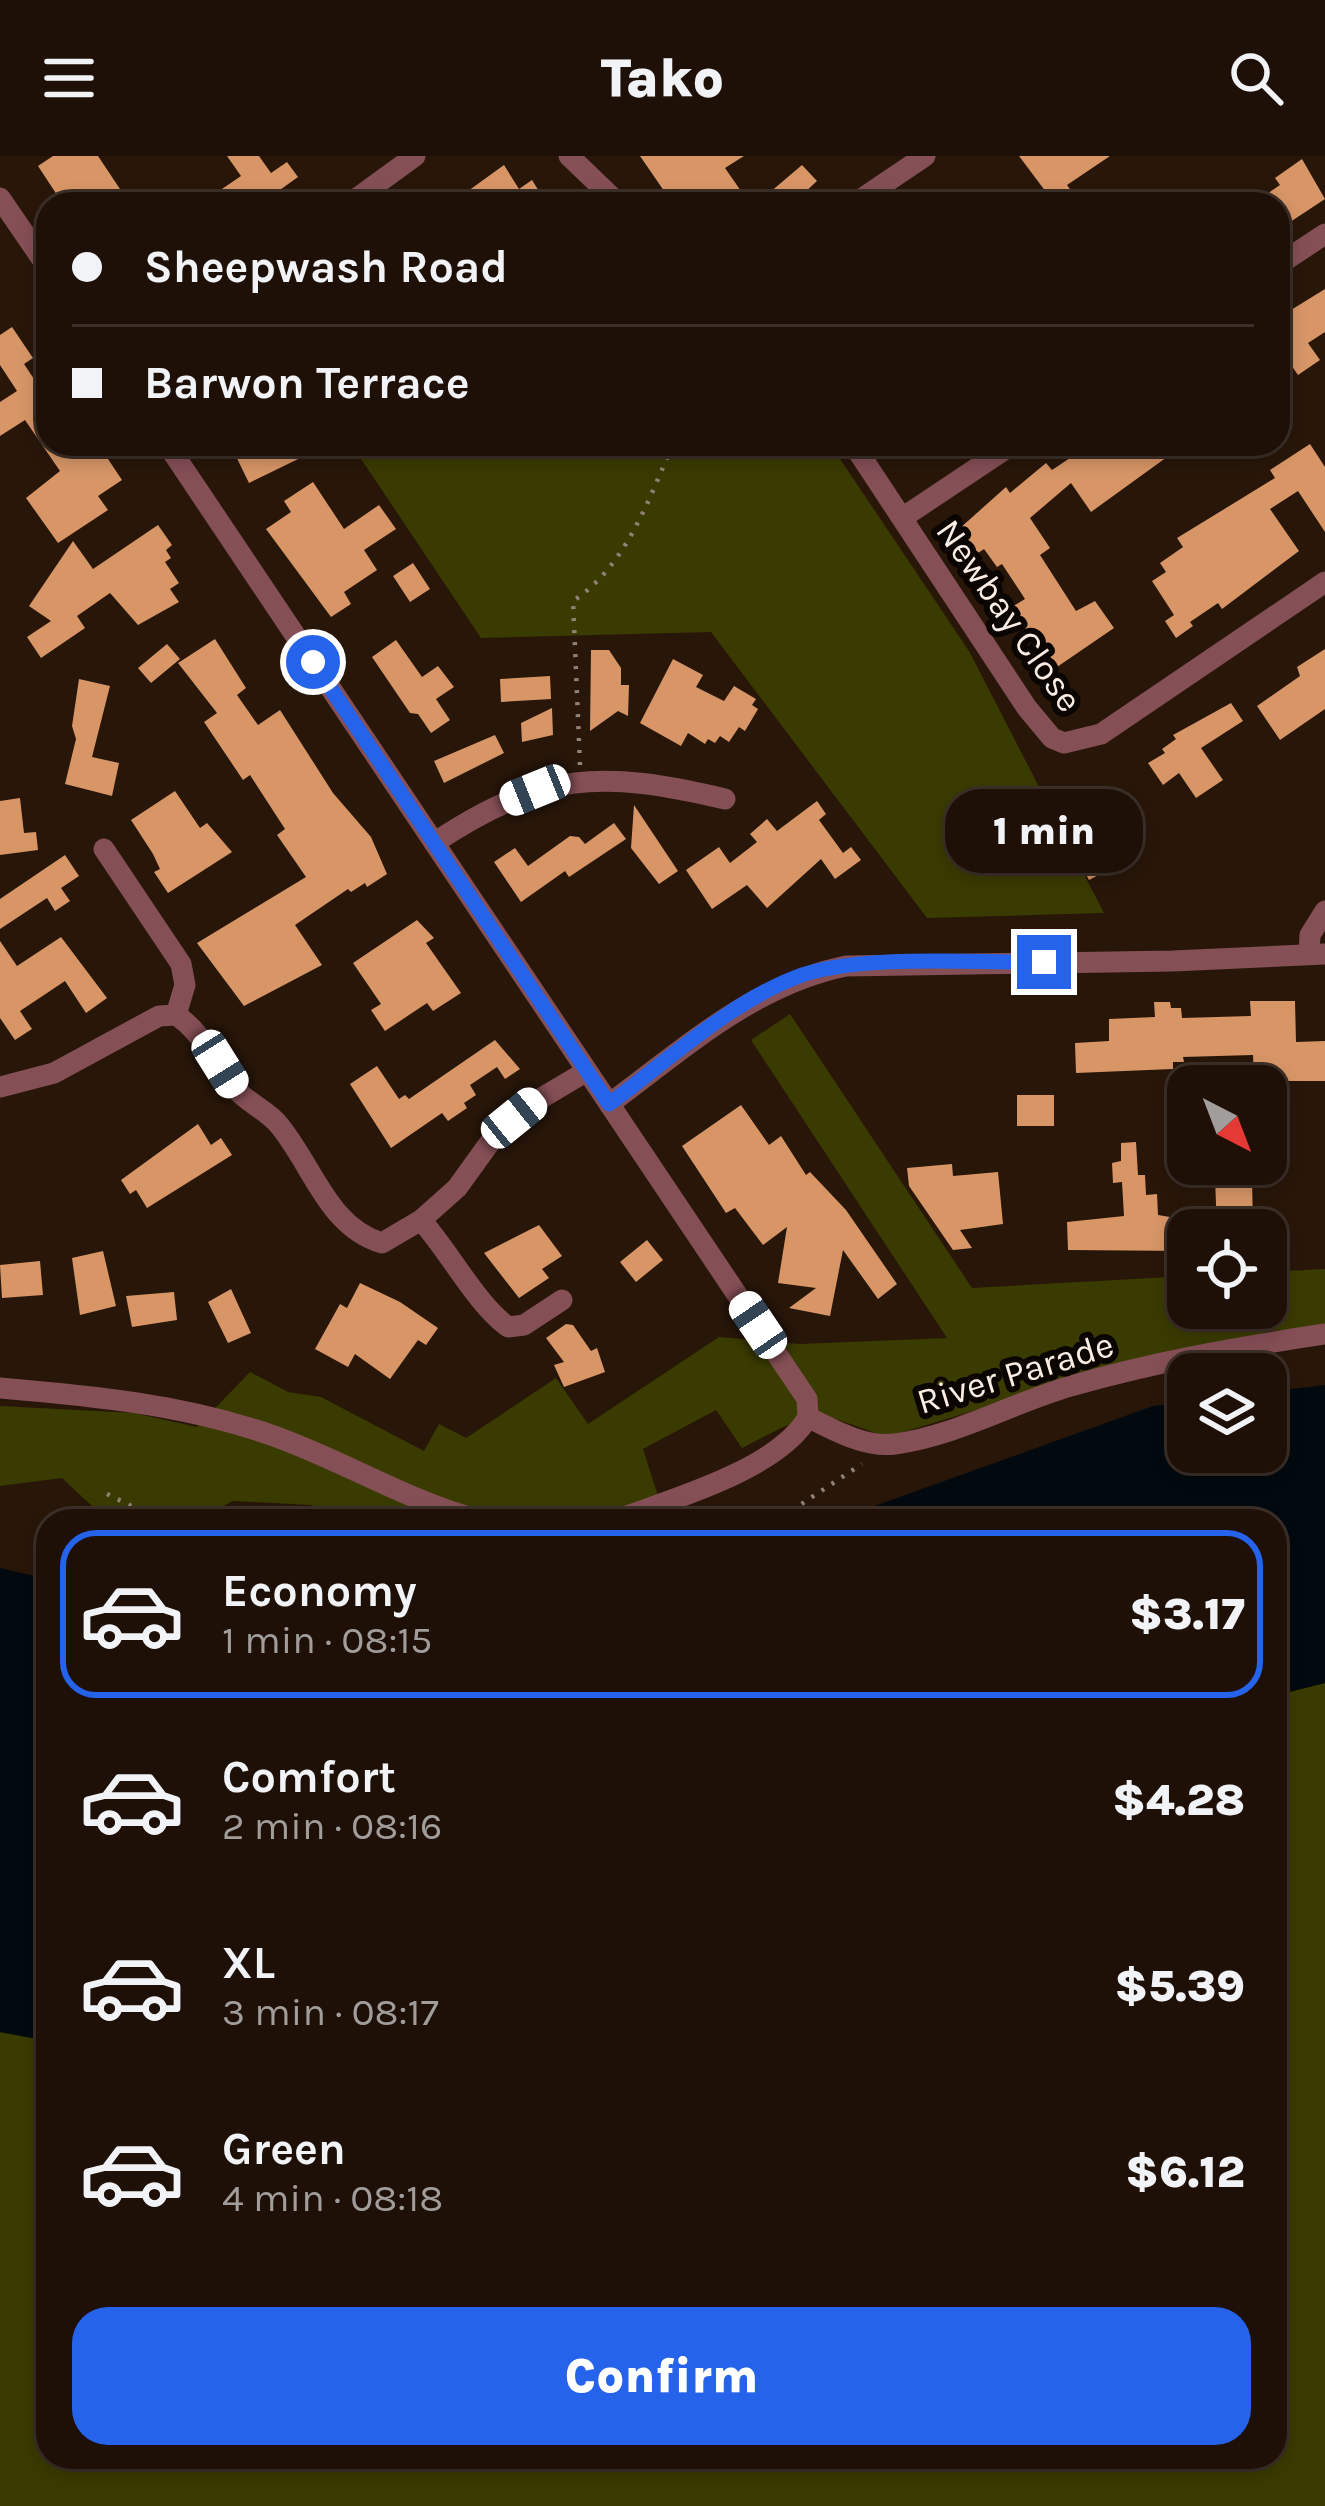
<!DOCTYPE html>
<meta charset="utf-8">
<style>
body{margin:0;font-family:Karla,sans-serif;background:#2b1e15;color:#f1f3f6;height:100vh;display:flex;flex-direction:column;font-size:45px;white-space:nowrap}
*{box-sizing:border-box;margin:0}
p{font-size:39px;color:#a19d9b}
.icon{flex:none;width:66px;height:66px;fill:none;stroke:currentColor;stroke-width:2;stroke-linecap:round;stroke-linejoin:round}
.map{position:relative;flex:1;overflow:hidden}
.drawer{position:absolute;left:36px;top:1353px;width:1251px;height:960px;display:flex;flex-direction:column;background:#1e1007;border-radius:36px;box-shadow:0 6px 18px #0003,0 0 0 3px #3c3028}
.drawer>*{flex:none}
.hud{position:absolute;left:36px;top:36px;width:1254px;height:264px;border-radius:36px;box-shadow:0 6px 18px #0003,0 0 0 3px #3c3028;display:grid;align-content:center;height:264px;padding:0 36px;background:#1e1007}
.needle{width:78px;rotate:138deg}
.buttons{position:absolute;left:1167px;top:909px;display:grid;gap:24px}
.buttons a{display:grid;place-items:center;width:120px;height:120px;border-radius:24px;background:#1e1007;box-shadow:0 6px 18px #0003,0 0 0 3px #3c3028;font-size:60px}
.end{position:absolute;width:54px;height:54px;margin:-27px;border:15px solid #2563eb;background:#fff;box-shadow:0 0 0 6px #fff}
.from{border-radius:50%}
.bubble{position:absolute;height:84px;border-radius:36px;background:#1e1007;box-shadow:0 6px 18px #0003,0 0 0 3px #3c3028;font-size:39px;font-weight:800;line-height:84px;text-align:center}
.car{position:absolute;width:36px;height:72px;margin:-36px -18px;border-radius:15px;box-shadow:0 0 9px 3px #0007;background:linear-gradient(#fff 24%,#345 0 40%,#fff 0 76%,#345 0 86%,#fff 0)}
.hud b{display:flex;align-items:center;gap:42px;height:114px;font-size:45px}
.hud b+b{border-top:3px solid #3c3028}
.hud i{width:30px;height:30px;background:#f1f3f6}
ul{padding:21px 0 0;list-style:none}
li{display:flex;align-items:center;gap:36px;height:168px;margin:0 24px 18px;padding:0 12px;border:6px solid transparent;border-radius:36px}
li div{flex:1}
li b{display:block;font-size:45px}
li em{font-style:normal;font-weight:800}
li.current{border-color:#2563eb}
li>.icon{width:108px;height:108px;stroke-width:1.5}
.action{display:flex;gap:24px;margin-top:auto;padding:24px 36px}
.action a{flex:1;height:138px;border-radius:36px;background:#2563eb;color:#fff;font-size:48px;font-weight:800;line-height:138px;text-align:center}
header{display:flex;justify-content:space-between;align-items:center;height:156px;padding:0 36px;background:#1e1007;font-size:54px;font-weight:800}
.map>svg:first-child{display:block}
.green{fill:#3a3b01}
.water{fill:#020a0f}
.building{fill:#d89667}
.lines{fill:none;stroke-linecap:round;stroke-linejoin:round}
.path{stroke:#918277;stroke-width:4.5;stroke-dasharray:3 9;stroke-linecap:butt}
.minor{stroke:#854f56;stroke-width:21}
.route{stroke:#2563eb;stroke-width:15}
.labels{text-anchor:middle;stroke-width:12;stroke-linejoin:round;paint-order:stroke}
.street-label{font-size:36px;fill:#faede4;stroke:#0b0502}
</style>
<header><svg class="icon" aria-label="menu" viewBox="0 0 24 24"><path d="M4 6h16M4 12h16M4 18h16"/></svg>Tako<svg class="icon" aria-label="search" viewBox="0 0 24 24"><circle cx="10" cy="10" r="6"/><path d="M15 15l6 6"/></svg></header>
<div class="map">
<svg width="1325" height="2350" viewBox="0 0 1325 2350">
<rect width="100%" height="100%" fill="#281609"/>
<path class="green" d="M351,288h479l139,207 135,262 -177,5 -216,-286 -230,6z
M790,858l182,274 216,-12v32h78v-36l59,-3v57l-53,5 -227,58 -158,48 -54,-19 -48,8 -43,22 -26,-38 -73,39 23,72h-322l-33,-16 -78,-4 -38,20h-87l-46,-43 -62,8v-80l134,7 63,14 53,-55 38,20 33,5 103,54 15,-27 27,14 90,-60 32,46 131,-87 81,7 147,-6 -196,-298z
M1325,1527v823h-1325v-474l48,9v416h1227v-754l14,-11z"/>
<path class="water" d="M1325,1229v298l-36,9 -14,11v-182h-442l320,-115 35,-4v50h78v-60z
M0,1412l48,11v462l-48,-9z"/>
<path class="building" d="M53,0h45l32,48h-67l-25,-38z
M227,0h32l12,17 16,-11 11,15 -28,20 -1,7h-69l41,-28z
M640,0h104l-19,12 25,36h-77z
M1019,0h91l-43,29 5,7 -17,12z
M1302,3l23,40 -47,31v-26h-26l28,-19 -5,-7z
M504,9l15,24 13,-9 15,24h-97z
M802,9l15,16 -15,14 7,9h-53z
M1325,133v43l-17,11 12,17 -22,15 -20,-29v-28z
M12,171l21,31 -9,6 24,36v44h50l24,36 -24,16 10,14 -50,33 -32,-45 34,-27 -35,-51 -25,16v-34l17,-11 -17,-26v-30z
M230,288h99l-80,39z
M1114,288h71l-94,68 -20,-29 -41,35 20,30 -10,7 36,56 19,-10 19,27 -57,39 -11,-16 -6,5 -33,-46 18,-11 -23,-35 -5,3 -13,-18 -6,4 -19,-24 47,-42 4,6 36,-30 6,7 33,-22 8,11z
M1310,288l15,23v65l-27,-41 -28,18 29,42 -77,58 -4,-6 -28,19 3,4 -17,12 -11,-17 9,-6 -22,-34 14,-9 -6,-9 23,-16 -6,-9 98,-60 -5,-8z
M313,326l31,47 35,-24 17,24 -32,21 13,20 -33,22 7,12 -20,13 -65,-88 25,-17 -7,-11z
M158,369l14,20 -6,5 5,8 -6,4 14,21 -9,6 9,13 -41,23 -28,-32 -33,23 8,12 -44,30 -14,-21 24,-16 -22,-15 44,-65 20,28z
M413,407l17,26 -20,13 -17,-26z
M215,483l31,49 -9,7 21,30 22,-15 53,83 38,44 16,37 -20,13 -2,-4 -14,9 -3,-3 -53,36 27,40 -78,41 -47,-63 109,-66 -29,-42 8,-6 -35,-54 -7,5 -39,-58 13,-9 -39,-50z
M396,484l26,37 16,-11 16,21 -18,12 14,21 -19,13 -13,-19 -8,-1 -38,-56z
M167,488l13,15 -29,24 -13,-15z
M1325,493v60l-45,31 -23,-34 43,-30 -3,-9z
M591,494h18l12,18v17h8l-1,31 -10,-5 -28,20z
M673,503l30,16 -7,12 28,14 10,-15 22,13 -4,6 6,4 -13,22 -6,-4 -10,15 -9,-6 -5,7 -7,-4 -3,5 -17,-11 -7,13 -41,-23z
M550,520l1,23 -50,3 -1,-23z
M79,523l31,7 -18,71 27,6 -7,33 -47,-12 11,-45 -4,-13z
M1231,547l12,18 -42,27 22,32 -27,18 -17,-25 -16,12 -15,-22 17,-10 -3,-4 14,-10 -3,-4z
M552,552l1,27 -31,7 -1,-19z
M495,579l9,18 -60,30 -10,-22z
M175,635l25,37 7,-5 25,29 -64,41 -14,-21 6,-3 -7,-15 -22,-34z
M20,642l4,35 12,-1 2,18 -38,5v-54z
M817,645l9,13 -7,6 24,33 8,-6 10,13 -26,19 -14,-20 -54,49 -20,-23 -35,24 -26,-39 33,-23 11,16 27,-21 -7,-8 17,-15 10,12z
M634,649l44,66 -19,13 -28,-36z
M1084,660l30,51 -25,13 -27,-53z
M614,667l12,16 -57,38 -4,-6 -44,31 -27,-40 21,-14 13,18 42,-30 9,1 6,7z
M65,699l14,21 -18,12 9,13 -15,10 -8,-13 -47,31v-30z
M417,764l17,18 -8,5 35,50 -28,18 -6,-8 -42,28 -14,-21 10,-6 -28,-41z
M61,781l46,61 -21,15 -21,-32 -45,30 12,18 -17,11 -15,-22v-77l17,25z
M1250,845h45l1,41 29,-1v40h-71l-1,-26 -70,2 1,5h-11v7l-97,4 -1,-30 34,-2v-22l46,-2 -1,-15h16l1,6h10l1,10 69,-2z
M495,884l25,29 -15,10 -8,-12 -27,18 6,10 -12,8 3,5 -19,13 -6,-8 -51,35 -41,-64 27,-18 22,33 6,-4 4,4z
M1017,939h37v31h-37z
M741,949l28,40 12,-9 25,39 4,-3 36,38 51,74 -19,15 -35,-49 -13,66 -41,-8 27,-20 -38,-5 9,-56 -24,18 -28,-37 -9,5 -44,-67z
M198,968l13,21 10,-7 11,17 -85,53 -11,-18 -6,4 -9,-14z
M1136,986l2,33h7l1,20 11,-1 1,21 30,5v31l-120,-1 -1,-28 57,-6 -2,-34 -9,1 -1,-20 9,-2v-18z
M952,1008l1,12 45,-4 5,52 -43,6 12,18 -19,2 -44,-64 -2,-18z
M1252,1021l1,53h-36l-2,-52z
M539,1069l23,31 -20,13 7,9 -30,20 -35,-45z
M647,1084l16,20 -27,22 -16,-20z
M103,1095l13,55 -36,9 -8,-57z
M40,1105l3,34 -41,3 -2,-33z
M360,1127l40,19 38,26 -12,17 -8,-5 -28,39 -35,-25 -7,13 -33,-18 25,-45 7,4z
M231,1133l20,44 -23,10 -20,-41z
M174,1136l3,28 -45,7 -6,-31z
M566,1168l7,1 18,26 6,-3 8,24 -41,15 -10,-22 10,-3 -18,-24z"/>
<g class="lines">
<path class="path" d="M580,609l-7,-164c53,-35 75,-100 100,-157
M107,1338l55,27
M726,1365l8,-11 54,3 74,-49"/>
<path class="minor" d="M569,0l50,48
M0,42l48,70
M349,48l66,-48
M854,48l71,-48
M1278,109l47,-31
M167,288l640,955 1,18
M853,288l174,264 25,30 12,5 37,-9 224,-152
M902,362l111,-74
M434,687c108,-72 168,-73 291,-44
M104,693l77,115 4,21 -9,30
M1309,798l1,-19 15,-24
M0,931l54,-14 105,-57 17,-1c29,19 37,49 59,73 12,15 32,22 44,37 34,41 49,102 103,118l39,-23 36,-32 39,-54 37,-31 54,-32
M609,948c75,-55 144,-119 237,-138l327,-5 152,-7
M421,1064c30,34 54,82 87,107l16,-2 38,-25
M0,1232c92,8 182,16 271,47 72,25 137,67 212,86
M808,1261c25,13 58,31 87,27 63,-9 117,-41 176,-58 83,-24 168,-39 254,-52
M613,1365c56,-21 165,-51 195,-104"/>
</g>
<g class="lines">
<path class="route" d="M313,506l296,442c60,-44 123,-104 193,-129 63,-21 173,-12 242,-13"/>
</g>
<g class="labels">
<g class="street-label">
<text transform="translate(1010 459) rotate(55)" y="13">Newbay Close</text>
<text transform="translate(1015 1216) rotate(-17)" y="13">River Parade</text>
</g>
</g>
</svg>
<div class="buttons">
<a><svg class="needle" viewBox="-14 -14 28 28"><path d="M0-13l5 13h-10z" fill="#e53935"/><path d="M0 13l5-13h-10z" fill="#a19d9b"/></svg></a>
<a><svg class="icon" aria-label="locate" viewBox="0 0 24 24"><circle cx="12" cy="12" r="6"/><path d="M12 2v4M12 18v4M2 12h4M18 12h4"/></svg></a>
<a><svg class="icon" aria-label="layers" viewBox="0 0 24 24"><path d="M12 4l9 5-9 5-9-5zM3 14l9 5 9-5"/></svg></a>
</div>
<i class="end from" style="left:313px;top:506px"></i>
<i class="end" style="left:1044px;top:806px"></i>
<div class="bubble" style="left:945px;top:633px;width:198px">1 min</div>
<i class="car" style="left:535px;top:634px;rotate:248deg"></i>
<i class="car" style="left:220px;top:908px;rotate:148deg"></i>
<i class="car" style="left:514px;top:962px;rotate:51deg"></i>
<i class="car" style="left:758px;top:1169px;rotate:326deg"></i>
<div class="hud">
<b><i class="from"></i>Sheepwash Road</b>
<b><i></i>Barwon Terrace</b>
</div>
<section class="drawer">
<ul>
<li class="current"><svg class="icon" aria-label="car" viewBox="0 0 24 24"><path d="M5 17H2v-5l4-1 3-4h7l3 4 3 1v5h-3M9 17h6M6 11h13"/><circle cx="7" cy="17" r="2"/><circle cx="17" cy="17" r="2"/></svg><div><b>Economy</b><p>1 min · 08:15</p></div><em>$3.17</em></li>
<li><svg class="icon" aria-label="car" viewBox="0 0 24 24"><path d="M5 17H2v-5l4-1 3-4h7l3 4 3 1v5h-3M9 17h6M6 11h13"/><circle cx="7" cy="17" r="2"/><circle cx="17" cy="17" r="2"/></svg><div><b>Comfort</b><p>2 min · 08:16</p></div><em>$4.28</em></li>
<li><svg class="icon" aria-label="car" viewBox="0 0 24 24"><path d="M5 17H2v-5l4-1 3-4h7l3 4 3 1v5h-3M9 17h6M6 11h13"/><circle cx="7" cy="17" r="2"/><circle cx="17" cy="17" r="2"/></svg><div><b>XL</b><p>3 min · 08:17</p></div><em>$5.39</em></li>
<li><svg class="icon" aria-label="car" viewBox="0 0 24 24"><path d="M5 17H2v-5l4-1 3-4h7l3 4 3 1v5h-3M9 17h6M6 11h13"/><circle cx="7" cy="17" r="2"/><circle cx="17" cy="17" r="2"/></svg><div><b>Green</b><p>4 min · 08:18</p></div><em>$6.12</em></li>
</ul>
<div class="action"><a>Confirm</a></div>
</section>
</div>
